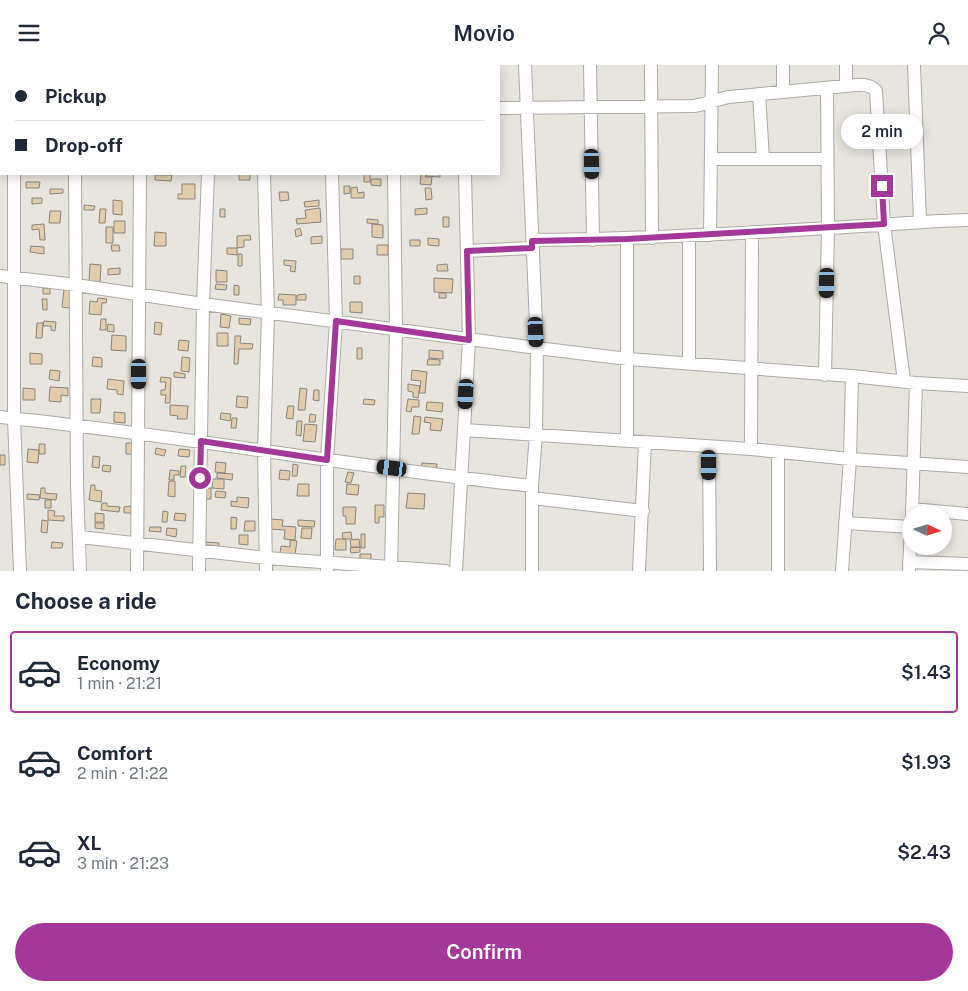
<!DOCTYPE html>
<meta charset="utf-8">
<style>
body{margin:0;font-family:"Public Sans",sans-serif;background:#f6f6f7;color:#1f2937;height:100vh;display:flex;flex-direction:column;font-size:19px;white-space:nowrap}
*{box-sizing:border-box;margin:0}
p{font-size:16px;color:#747a83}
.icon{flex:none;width:28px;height:28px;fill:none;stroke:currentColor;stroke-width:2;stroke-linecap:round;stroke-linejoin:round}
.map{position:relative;height:506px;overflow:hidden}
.details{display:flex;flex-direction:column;background:#fff;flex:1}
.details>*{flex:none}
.banner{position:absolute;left:0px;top:0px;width:500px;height:110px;box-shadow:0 2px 12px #0003;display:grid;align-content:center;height:110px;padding:0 15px;background:#fff}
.needle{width:32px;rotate:94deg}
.tools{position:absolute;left:902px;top:440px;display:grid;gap:10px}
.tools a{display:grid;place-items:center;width:50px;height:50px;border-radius:50%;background:#fff;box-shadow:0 2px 12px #0003;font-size:25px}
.end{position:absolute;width:22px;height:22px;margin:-11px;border:6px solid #a33899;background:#fff;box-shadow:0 0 0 2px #fff}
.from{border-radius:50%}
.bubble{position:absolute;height:35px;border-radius:18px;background:#fff;box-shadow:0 2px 12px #0003;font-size:16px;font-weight:600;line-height:35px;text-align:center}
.car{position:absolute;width:15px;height:30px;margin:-15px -8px;border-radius:6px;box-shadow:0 0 4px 1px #0007;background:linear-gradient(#222 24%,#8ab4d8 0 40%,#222 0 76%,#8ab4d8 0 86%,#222 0)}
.banner b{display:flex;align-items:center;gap:18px;height:48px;font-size:19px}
.banner b+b{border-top:1px solid #e0e1e3}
.banner i{width:12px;height:12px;background:#1f2937}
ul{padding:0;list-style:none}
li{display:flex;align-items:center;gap:15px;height:82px;margin:0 10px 8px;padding:0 5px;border:2px solid transparent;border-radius:5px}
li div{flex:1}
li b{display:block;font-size:19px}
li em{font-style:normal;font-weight:600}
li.current{border-color:#a33899}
li>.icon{width:45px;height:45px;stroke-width:1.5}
h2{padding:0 15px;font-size:22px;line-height:60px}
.action{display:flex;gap:10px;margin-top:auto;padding:10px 15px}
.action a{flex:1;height:58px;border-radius:30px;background:#a33899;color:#fff;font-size:20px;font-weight:600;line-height:58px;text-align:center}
header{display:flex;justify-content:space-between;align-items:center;height:65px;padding:0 15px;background:#fff;font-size:22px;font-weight:600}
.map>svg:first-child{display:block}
.building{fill:#e1cdad;stroke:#898680}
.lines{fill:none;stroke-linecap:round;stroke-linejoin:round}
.minor-casing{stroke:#adaaa4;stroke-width:14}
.minor{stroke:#fff;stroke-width:12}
.route{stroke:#a33899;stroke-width:6}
</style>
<header><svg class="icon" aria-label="menu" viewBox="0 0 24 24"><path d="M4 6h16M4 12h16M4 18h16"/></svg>Movio<svg class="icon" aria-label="person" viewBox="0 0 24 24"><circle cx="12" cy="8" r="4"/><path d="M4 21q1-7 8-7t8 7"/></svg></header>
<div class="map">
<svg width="968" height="506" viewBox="0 0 968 506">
<rect width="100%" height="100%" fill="#e8e5de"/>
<path class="building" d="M239,109h11v6h-11z
M364,109h6v8h-6z
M421,109h5l-1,3h7l-1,8 -11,-1z
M426,109h14v3l-14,-1z
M155,110h17l-1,6 -16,-1z
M371,114h10v7l-10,-1z
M26,117h14l-1,6h-13z
M182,119h13v15h-17v-5h4z
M344,121h6v7l-6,1z
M357,122l1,6 6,-1v6h-13v-10z
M425,123h6l1,11 -6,1z
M50,124h13v4l-13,1z
M279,127h9l1,8 -9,1z
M32,133h10v5l-10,1z
M113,135l9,1v14l-9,-1z
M319,135v6l-14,1 -1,-5z
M84,140l11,1 -1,4h-10z
M320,143l1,14 -24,2 -1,-5 10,-1 -1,-8z
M427,143v6l-12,1v-6z
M100,144h6l-1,14h-6z
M220,144h5v8h-5z
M50,146h11l-1,12h-11z
M443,152h6v10h-6z
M367,154l11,1v4l-11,-1z
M114,156h11v12h-11z
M44,159l1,16h-5l-1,-11 -7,1v-5z
M372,159l11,1v13l-11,-1z
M106,162h7v16h-7z
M300,163l2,7 -6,2 -1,-7z
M155,167l11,1v13h-12z
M250,170l1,5h-7v7l-7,1v-12z
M322,171v7l-11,1v-7z
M428,173l11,1v7l-11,-1z
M410,175h10v6h-10z
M111,180h8l1,6h-8z
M377,180h11v10h-11z
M31,181l13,1v7l-14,-2z
M227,183h10v7l-10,-1z
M341,184h12v10h-12z
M238,189h4v12h-4z
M284,195l12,1 -1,11 -5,-1 1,-5 -7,-1z
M90,199l11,1 -1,17h-11z
M447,199l1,7h-11v-6z
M120,203v6l-12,1v-6z
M216,205l11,1v11h-11z
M354,211h6v8h-6z
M434,213l19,1 -1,14 -18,-1z
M216,219l11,1 -1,5 -11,-1z
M234,220l5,1v9h-5z
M43,223h7v6h-7z
M64,224h7l-2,19 -7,-1z
M439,228h7v5h-7z
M279,229l17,1v10h-13v-5h-5z
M306,229v6h-9v-5z
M98,233l9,1 -1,4h-4l-1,12 -12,-1 1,-13 7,1z
M42,234h5v11h-4z
M350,237h12v11l-12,-1z
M221,249l10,2 -2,12 -9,-1z
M239,253l12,1 -1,6 -11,-1z
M101,254h5v11h-6z
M44,256l12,1 -1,9 -4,-1v-4h-8z
M155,257l7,1 -1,12 -7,-1z
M37,258h6l-1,15h-6z
M108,259l6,1v7l-7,-1z
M217,268h11v13h-11z
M112,270l14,1v15l-15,-1z
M235,271h6l-1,7 13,1 -1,5h-13l-1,15h-4z
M179,275l10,1 -1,10 -10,-1z
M357,283h5v11h-5z
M429,285l14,1v8l-14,-1z
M30,288l12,1v10h-12z
M93,292l9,1v9l-10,-1z
M182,292l8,1 -1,14 -8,-1z
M428,294l12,1v5h-13z
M50,305l10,1 -1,10 -10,-2z
M412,305l15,2 -2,21h-6l2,-12 -10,-1z
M174,307l11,2v4l-11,-1z
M161,312l10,1 -1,25h-5l1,-8h-5v-5h4l1,-8h-6z
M108,314l16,2 -1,14 -6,-1v-4l-10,-1z
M408,319l12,2 -2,12 -5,-1v-5l-5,-1z
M50,322l18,1v8l-7,-1v7l-12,-1z
M23,323l12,1v11h-12z
M300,323l7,1 -2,21h-7z
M314,325h5v11l-6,-1z
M237,331l11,1 -1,11 -11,-1z
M91,334h10l-1,14h-9z
M364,334l11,1 -1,5 -11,-1z
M408,334l11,1v7h-7l-1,5 -5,-1z
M427,337l16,1 -1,9 -16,-2z
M170,340l18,1 -1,13h-10l1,-3 -8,-1z
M288,341h6l-1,13 -7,-1z
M114,347l11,1v10l-11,-1z
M221,348l10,1 -1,7 -10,-2z
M310,349l6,1 -1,7h-6z
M414,351l7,1 -2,17h-7z
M425,352l18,2 -2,12 -11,-1 1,-7 -7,-1z
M232,353h5l-1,10h-5z
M297,356h5l-1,15 -5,-1z
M305,359l12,1 -2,17 -12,-1z
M126,378h7l-1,11h-6z
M39,379h6v10h-6z
M156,383l10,2 -2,6 -9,-2z
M28,384l11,1 -1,13 -11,-1z
M179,384l11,1 -1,7 -11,-1z
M0,390h5v10h-5z
M93,391l7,1 -1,11 -7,-1z
M216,397l10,1 -1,10 -10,-1z
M422,398l15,1 -1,7 -15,-1z
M293,399l5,1 -1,11h-5z
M103,400l8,1 -1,6 -8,-1z
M181,401h5l-1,11h-5z
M170,405l9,1v4h-5v5h-5z
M280,405l10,1 -1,9 -10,-1z
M348,407l6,1 -3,10 -6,-1z
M217,408l16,1 -1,6 -15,-2z
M213,414h11v10l-12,-1z
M169,416h6v16l-7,-1z
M298,419h11v12h-12z
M347,419l12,1 -1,10 -12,-1z
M91,420h4v5l7,1 -1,11 -12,-2z
M41,423h4v5l12,1 -1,6 -16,-2z
M206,423h5v11h-6z
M216,426l10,1 -1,6 -10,-1z
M408,428l17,1 -1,15 -18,-1z
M27,429l13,1 -1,5 -12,-1z
M237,432l12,1 -1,10 -17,-2v-5l6,1z
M45,435h6v8h-6z
M102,438h5v3l13,1 -1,5 -18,-2z
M375,440h9v12h-5v6h-4z
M131,441v7h-7v-6z
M343,442h13l-1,17h-9v-8h-3z
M48,445l7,1 -1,5h10v5l-16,-1z
M163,446l5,1 -1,10h-5z
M95,448l9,1v8h-9z
M175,448l11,1 -1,7 -11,-1z
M231,452l6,1 -1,11h-5z
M271,454l12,1 -1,6 14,1 -1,13 -11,-1 1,-9 -15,-1z
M42,455l6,1 -1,12 -6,-1z
M298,455l17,1 -1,6 -16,-1z
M245,456h10v10h-11z
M95,458h9v6l-9,-1z
M150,462h11v5l-12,-1z
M167,463l10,1 -1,8 -10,-2z
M302,463h10l-1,11 -10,-1z
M351,467l1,7h-9l-1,-6z
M361,469h4v14h-4z
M239,470h9v10l-9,-1z
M336,474h10v11h-11z
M359,474l1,8h-9l-1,-7z
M290,475l7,1 -2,14 -15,-2 1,-7 9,1z
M52,477l11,1 -1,5h-11z
M206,477l13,1v5h-14z
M360,482v5l-9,1 -1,-5z
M360,489h11v6l-11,-1z"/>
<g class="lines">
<defs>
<path id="minor" d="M13,0v1
M74,0v1
M139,0v1
M204,0v1
M329,0v1
M392,0v1
M461,0v1
M525,0l12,283 -1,86 -4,52v85
M590,0l3,175
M651,0l1,173
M846,0v21c10,-1 22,-4 30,5l8,133 20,157
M914,0l6,156
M266,1v-1
M783,27v-27
M759,29l4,65
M499,43l195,-2c13,-2 23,-7 35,-9l117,-11
M711,94h116
M14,109v245l6,152
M75,109l2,310 3,87
M264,109l4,139 -4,138 2,120
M710,170l2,-170
M532,175c99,-1 197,-6 296,-12 47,-2 93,-7 140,-8
M467,186l65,-3
M0,211l76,9 127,19 334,44 91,11 224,17 64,7 52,3
M689,298v-127
M825,310l3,-147 -1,-140
M0,352c178,18 354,50 532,69
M464,365l287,19 99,10 118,8
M627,376v-202
M709,382l1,124
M751,384l1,-217
M532,433l111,13
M912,444l56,5
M912,449l4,-131
M845,458l66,4
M80,472l186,21 179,13
M909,497l59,2
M137,506l3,-397
M199,506l4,-267 5,-130
M327,506v-111l9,-138 -4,-148
M391,506l5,-242 -2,-155
M456,506l13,-231 -4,-166
M639,506l6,-129
M778,506v-119
M842,506l8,-112 2,-83
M909,506l2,-48"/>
</defs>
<use href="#minor" class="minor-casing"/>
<use href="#minor" class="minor"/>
</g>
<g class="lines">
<path class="route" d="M200,413l1,-37 126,19 9,-139 133,19 -2,-89 65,-3v-7l95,-2 257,-15 -2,-38"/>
</g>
</svg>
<div class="tools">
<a><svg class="needle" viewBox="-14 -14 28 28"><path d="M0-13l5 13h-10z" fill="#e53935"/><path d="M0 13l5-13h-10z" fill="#747a83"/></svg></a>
</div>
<i class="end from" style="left:200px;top:413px"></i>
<i class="end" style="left:882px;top:121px"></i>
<div class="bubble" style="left:841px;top:49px;width:82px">2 min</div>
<i class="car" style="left:592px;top:99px;rotate:179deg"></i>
<i class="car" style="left:827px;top:218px;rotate:181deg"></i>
<i class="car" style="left:536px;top:267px;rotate:177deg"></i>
<i class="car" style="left:139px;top:309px;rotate:180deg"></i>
<i class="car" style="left:466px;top:329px;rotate:183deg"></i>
<i class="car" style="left:709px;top:400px;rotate:180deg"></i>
<i class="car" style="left:392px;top:403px;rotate:277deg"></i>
<div class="banner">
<b><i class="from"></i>Pickup</b>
<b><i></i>Drop-off</b>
</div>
</div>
<section class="details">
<h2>Choose a ride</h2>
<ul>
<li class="current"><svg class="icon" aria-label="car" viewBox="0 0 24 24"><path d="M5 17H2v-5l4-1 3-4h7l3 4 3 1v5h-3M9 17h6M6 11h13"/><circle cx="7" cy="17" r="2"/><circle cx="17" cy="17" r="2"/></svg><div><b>Economy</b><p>1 min · 21:21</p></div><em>$1.43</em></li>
<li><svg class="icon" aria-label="car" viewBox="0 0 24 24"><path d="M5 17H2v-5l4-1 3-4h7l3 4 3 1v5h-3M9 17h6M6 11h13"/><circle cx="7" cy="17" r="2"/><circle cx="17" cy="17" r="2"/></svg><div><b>Comfort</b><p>2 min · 21:22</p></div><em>$1.93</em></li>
<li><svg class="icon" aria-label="car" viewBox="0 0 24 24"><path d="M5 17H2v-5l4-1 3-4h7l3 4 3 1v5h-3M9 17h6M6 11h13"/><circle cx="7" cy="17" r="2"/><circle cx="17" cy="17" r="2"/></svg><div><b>XL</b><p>3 min · 21:23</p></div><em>$2.43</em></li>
</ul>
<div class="action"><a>Confirm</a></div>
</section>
